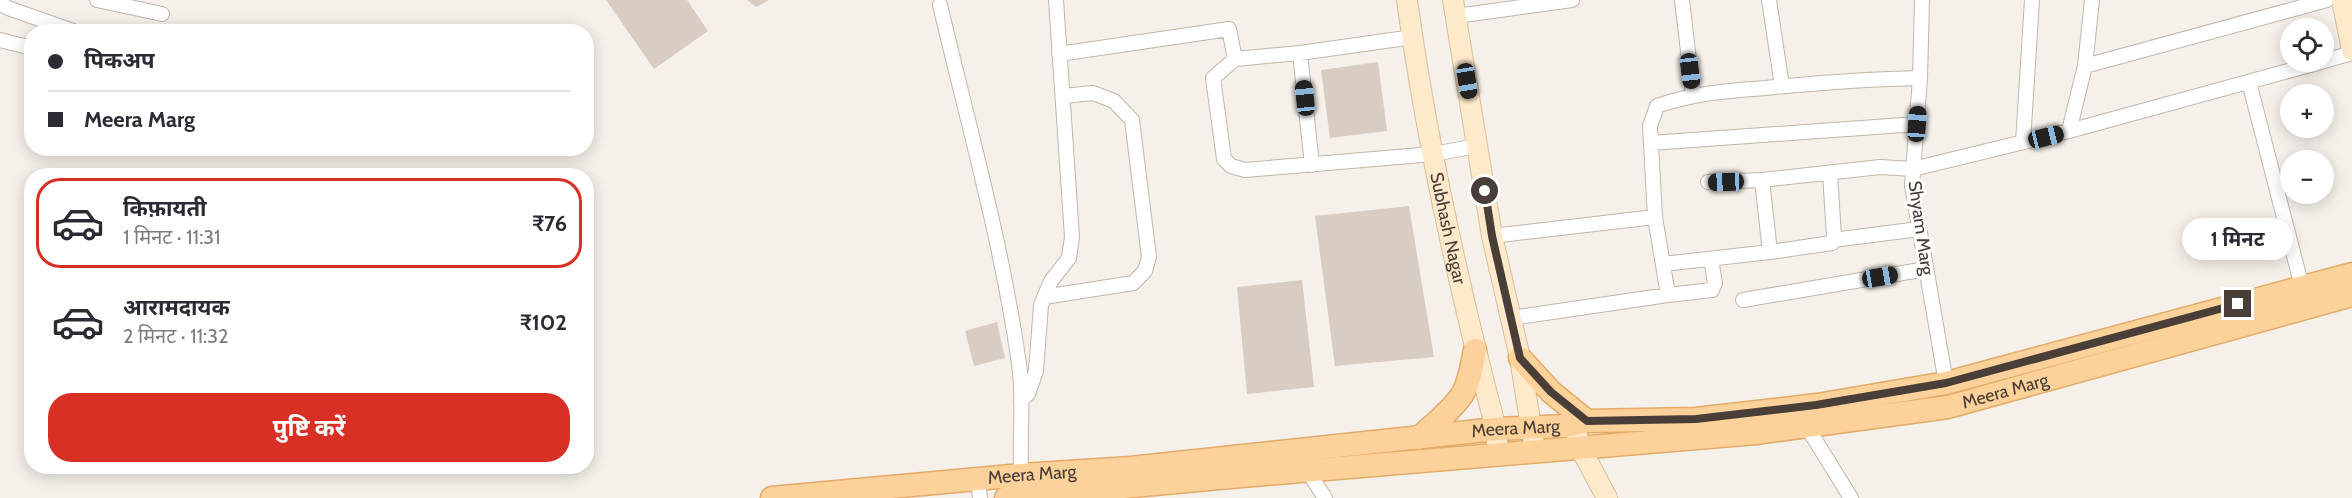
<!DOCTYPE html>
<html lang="hi">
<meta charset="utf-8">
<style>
body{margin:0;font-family:Cabin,"Noto Sans Devanagari",sans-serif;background:#f2f2f3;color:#2b2b33;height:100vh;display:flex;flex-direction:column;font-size:22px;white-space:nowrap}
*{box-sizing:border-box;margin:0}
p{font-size:20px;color:#7c7c81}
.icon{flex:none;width:33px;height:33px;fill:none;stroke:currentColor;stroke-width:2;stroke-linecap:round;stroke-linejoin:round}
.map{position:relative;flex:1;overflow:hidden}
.details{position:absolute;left:24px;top:168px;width:570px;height:306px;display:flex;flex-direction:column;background:#fff;border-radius:24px;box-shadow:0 3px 15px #0003}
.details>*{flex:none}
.top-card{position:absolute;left:24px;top:24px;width:570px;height:132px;border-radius:24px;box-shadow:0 3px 15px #0003;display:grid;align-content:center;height:132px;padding:0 24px;background:#fff}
.controls{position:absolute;left:2280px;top:18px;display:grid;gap:12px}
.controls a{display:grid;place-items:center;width:54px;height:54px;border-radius:50%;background:#fff;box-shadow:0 3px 15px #0003;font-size:30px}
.end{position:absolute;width:27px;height:27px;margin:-14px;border:8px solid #493f38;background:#fff;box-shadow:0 0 0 3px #fff}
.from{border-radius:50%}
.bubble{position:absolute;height:42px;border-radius:21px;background:#fff;box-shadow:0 3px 15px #0003;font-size:20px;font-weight:700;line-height:42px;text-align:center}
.car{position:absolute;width:18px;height:36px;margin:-18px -9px;border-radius:8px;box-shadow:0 0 4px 2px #0007;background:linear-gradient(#222 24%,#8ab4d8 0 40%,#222 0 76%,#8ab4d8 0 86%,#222 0)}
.top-card b{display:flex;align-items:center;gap:21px;height:57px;font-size:22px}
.top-card b+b{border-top:2px solid #e1e1e2}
.top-card i{width:15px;height:15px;background:#2b2b33}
ul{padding:10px 0 0;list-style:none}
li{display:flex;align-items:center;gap:18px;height:90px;margin:0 12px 9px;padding:0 12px;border:3px solid transparent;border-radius:24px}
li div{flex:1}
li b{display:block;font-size:22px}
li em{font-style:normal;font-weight:700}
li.active{border-color:#d93025}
li>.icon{width:54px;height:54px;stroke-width:1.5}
.action{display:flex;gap:12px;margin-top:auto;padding:12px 24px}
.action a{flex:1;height:69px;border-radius:24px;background:#d93025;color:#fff;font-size:24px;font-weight:700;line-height:69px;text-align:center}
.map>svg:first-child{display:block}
.building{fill:#d9ccc2}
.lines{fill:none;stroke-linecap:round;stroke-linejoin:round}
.street-casing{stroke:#c0b6ac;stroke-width:16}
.secondary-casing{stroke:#d7be9c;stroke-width:22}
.primary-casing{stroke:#e3ab69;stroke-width:25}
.street{stroke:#fff;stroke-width:14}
.secondary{stroke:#fee9ca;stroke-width:20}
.primary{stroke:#fdd19a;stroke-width:22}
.route{stroke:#493f38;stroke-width:8}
.labels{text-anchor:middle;stroke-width:6;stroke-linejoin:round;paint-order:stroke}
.street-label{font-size:18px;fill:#493f38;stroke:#fff}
</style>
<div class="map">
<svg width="2352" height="498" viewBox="0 0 2352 498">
<rect width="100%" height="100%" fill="#f5f0ea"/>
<path class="building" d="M606,0h81l21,31 -54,38z
M747,0h22l-13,7z
M1378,62l9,69 -57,7 -9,-68z
M1409,206l25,151 -99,9 -20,-150z
M1302,280l12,107 -67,7 -10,-107z
M997,322l8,36 -31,8 -9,-35z"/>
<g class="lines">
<defs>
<path id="street" d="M97,0l65,14
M1682,0l11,94
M1769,0l13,86
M1922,0l-2,78 -8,108 34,197
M0,3l8,5 68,24
M940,5c28,119 62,238 79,359 6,39 -1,79 3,119
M1456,16l116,-16
M1413,37l-113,16 -65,6 -22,19 11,81 7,7 14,4 188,-16 44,-8
M0,40l32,8
M1300,53l12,112
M1059,54l170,-25 6,30
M2324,61l28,-8
M2085,66l242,-66
M2249,82l53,205
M2069,131l16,-65 7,-66
M2023,142l9,-142
M1651,143l266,-19
M1830,173l4,64 -2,6 -62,9 -8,-72 118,-13 33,2 156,-38 252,-69
M1708,182l54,-2
M1492,236l163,-19 -5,-91 7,-20c38,-13 68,-15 108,-18 51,-5 103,-9 155,-10
M1833,240l86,-11
M1663,264l107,-12
M1668,295l44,-5 3,-7 -4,-24
M1044,297l89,-14 12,-12 4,-14 -17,-137 -18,-19 -21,-8 -30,3
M1743,300l183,-31
M1511,318l157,-23 -13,-78
M1021,400l7,-6 8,-23 5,-66 10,-24 18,-23 3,-21 -16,-237
M1807,427l44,71
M1307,470l18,28
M978,479l2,19"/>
<g id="secondary">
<path id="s1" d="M1407,0c20,145 52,288 89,429l2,25"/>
<path d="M1453,0l39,236 28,122 15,93"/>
<path d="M2342,0l10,50"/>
<path d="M1574,424l6,23 27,51"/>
</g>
<g id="primary">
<path d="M1520,358l31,34 36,29"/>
<path d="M1419,438c14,-13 32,-27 43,-43 8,-13 10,-31 13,-45"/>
<path id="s2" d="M772,498l249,-23 110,-7 365,-39 70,-3 21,-5 109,-2 121,-14 129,-22 406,-109"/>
<path id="s3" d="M1006,498l213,-20 537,-45 192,-26 404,-112"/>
</g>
</defs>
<use href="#street" class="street-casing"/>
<use href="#secondary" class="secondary-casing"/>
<use href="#primary" class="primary-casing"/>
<use href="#street" class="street"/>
<use href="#secondary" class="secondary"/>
<use href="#primary" class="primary"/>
</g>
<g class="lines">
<path class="route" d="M1485,191l7,45 28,122 31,34 36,29 109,-2 120,-14 130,-22 292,-79"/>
</g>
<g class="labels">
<g class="street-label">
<text dy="6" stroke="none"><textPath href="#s1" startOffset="232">Subhash Nagar</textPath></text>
<text transform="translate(1921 228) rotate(82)" y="6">Shyam Marg</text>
<text dy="6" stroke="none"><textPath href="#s3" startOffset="1006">Meera Marg</textPath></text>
<text dy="6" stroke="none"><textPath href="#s2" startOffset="747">Meera Marg</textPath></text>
<text dy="6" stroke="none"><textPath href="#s2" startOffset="261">Meera Marg</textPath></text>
</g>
</g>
</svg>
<div class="controls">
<a><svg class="icon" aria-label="locate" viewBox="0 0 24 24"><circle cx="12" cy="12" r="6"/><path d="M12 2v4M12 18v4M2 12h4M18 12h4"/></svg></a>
<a>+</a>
<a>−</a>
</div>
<i class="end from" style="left:1485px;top:191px"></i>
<i class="end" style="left:2238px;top:304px"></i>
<div class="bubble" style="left:2182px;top:218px;width:111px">1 मिनट</div>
<i class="car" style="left:1690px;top:71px;rotate:173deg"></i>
<i class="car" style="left:1467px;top:81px;rotate:171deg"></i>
<i class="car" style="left:1305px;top:98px;rotate:354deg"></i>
<i class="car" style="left:1917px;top:124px;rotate:4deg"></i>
<i class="car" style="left:2046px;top:137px;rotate:76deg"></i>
<i class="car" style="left:1726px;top:182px;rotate:268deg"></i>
<i class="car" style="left:1880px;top:277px;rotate:80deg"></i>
<div class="top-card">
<b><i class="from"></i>पिकअप</b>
<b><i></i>Meera Marg</b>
</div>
<section class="details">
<ul>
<li class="active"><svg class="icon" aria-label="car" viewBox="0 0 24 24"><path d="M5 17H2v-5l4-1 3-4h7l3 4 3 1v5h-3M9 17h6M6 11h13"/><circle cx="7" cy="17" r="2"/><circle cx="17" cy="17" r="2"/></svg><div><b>किफ़ायती</b><p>1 मिनट · 11:31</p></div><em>₹76</em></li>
<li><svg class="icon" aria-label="car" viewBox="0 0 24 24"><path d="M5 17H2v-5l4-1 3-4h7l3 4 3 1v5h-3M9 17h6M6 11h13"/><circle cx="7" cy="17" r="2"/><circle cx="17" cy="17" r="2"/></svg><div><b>आरामदायक</b><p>2 मिनट · 11:32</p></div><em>₹102</em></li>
</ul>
<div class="action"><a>पुष्टि करें</a></div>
</section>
</div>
